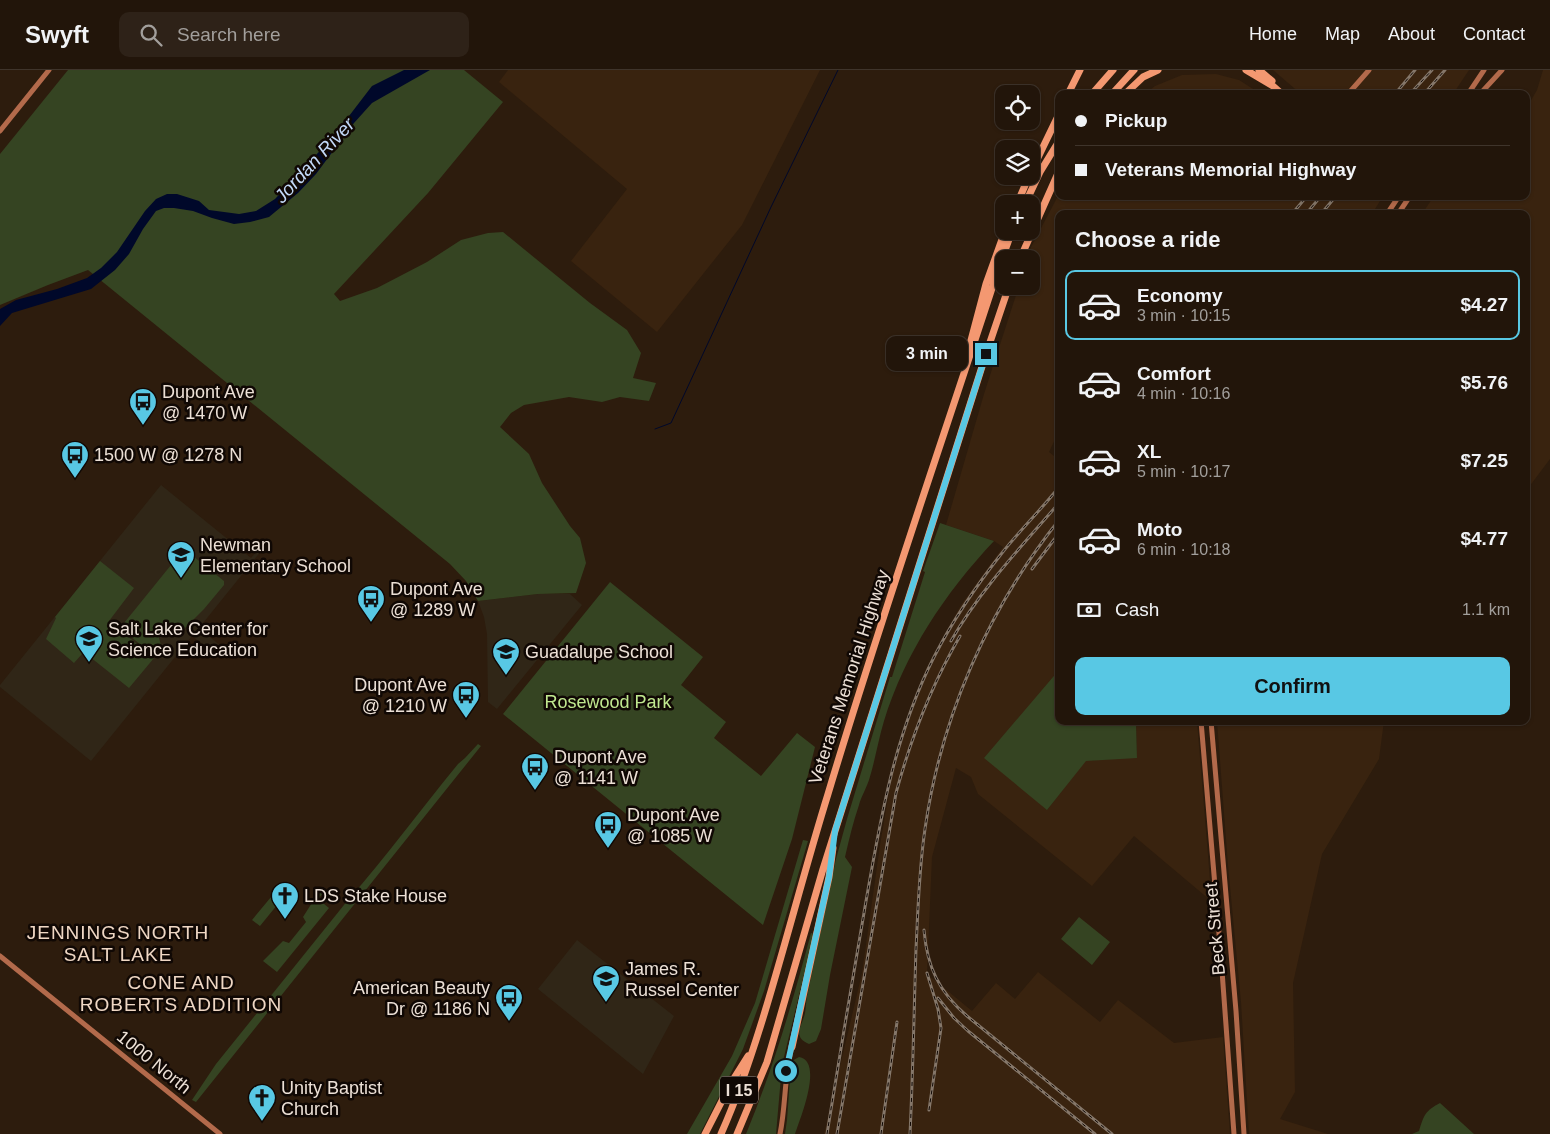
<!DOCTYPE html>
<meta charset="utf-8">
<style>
body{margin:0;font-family:Helvetica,sans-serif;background:#2e2218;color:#f1f3f6;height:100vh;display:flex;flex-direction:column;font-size:19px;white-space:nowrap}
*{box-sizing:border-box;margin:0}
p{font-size:16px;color:#a29f9c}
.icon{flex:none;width:28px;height:28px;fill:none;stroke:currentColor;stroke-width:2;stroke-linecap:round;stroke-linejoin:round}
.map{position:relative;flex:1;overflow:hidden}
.drawer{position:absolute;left:1055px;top:140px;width:475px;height:515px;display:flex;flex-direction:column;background:#22150a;border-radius:10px;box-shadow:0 1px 4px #0004,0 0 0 1px #3f342b}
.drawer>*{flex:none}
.banner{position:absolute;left:1055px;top:20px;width:475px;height:110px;border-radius:10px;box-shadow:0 1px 4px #0004,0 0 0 1px #3f342b;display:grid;align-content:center;height:110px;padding:0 20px;background:#22150a}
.tools{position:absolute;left:995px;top:15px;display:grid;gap:10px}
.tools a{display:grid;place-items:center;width:45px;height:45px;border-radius:10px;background:#22150a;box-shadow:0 1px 4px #0004,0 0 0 1px #3f342b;font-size:25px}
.end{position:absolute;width:22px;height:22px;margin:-11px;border:6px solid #58c8e4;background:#111;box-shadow:0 0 0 2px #111}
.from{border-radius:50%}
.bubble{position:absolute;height:35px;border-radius:10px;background:#22150a;box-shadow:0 1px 4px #0004,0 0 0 1px #3f342b;font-size:16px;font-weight:800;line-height:35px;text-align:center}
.banner b{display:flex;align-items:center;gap:18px;height:48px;font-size:19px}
.banner b+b{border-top:1px solid #3f342b}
.banner i{width:12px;height:12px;background:#f1f3f6}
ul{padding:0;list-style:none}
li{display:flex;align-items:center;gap:15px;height:70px;margin:0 10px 8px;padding:0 10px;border:2px solid transparent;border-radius:10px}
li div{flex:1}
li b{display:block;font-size:19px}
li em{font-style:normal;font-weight:800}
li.selected{border-color:#58c8e4}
li>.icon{width:45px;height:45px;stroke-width:1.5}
h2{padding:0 20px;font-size:22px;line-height:60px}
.pay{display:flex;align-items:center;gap:12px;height:55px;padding:0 20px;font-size:19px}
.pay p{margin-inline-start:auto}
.primary-button{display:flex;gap:10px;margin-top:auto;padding:10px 20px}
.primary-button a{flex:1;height:58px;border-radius:10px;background:#58c8e4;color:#111;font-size:20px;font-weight:800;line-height:58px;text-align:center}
header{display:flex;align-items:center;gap:30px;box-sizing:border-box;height:70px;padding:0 25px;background:#22150a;border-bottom:1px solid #3f342b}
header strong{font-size:24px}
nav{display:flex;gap:28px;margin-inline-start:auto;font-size:18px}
.search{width:350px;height:45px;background:#2e2218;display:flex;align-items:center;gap:12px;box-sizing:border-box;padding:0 18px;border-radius:10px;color:#a29f9c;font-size:19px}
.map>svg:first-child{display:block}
.built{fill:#39230f}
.education{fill:#302617}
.green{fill:#354422}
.water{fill:#00082a}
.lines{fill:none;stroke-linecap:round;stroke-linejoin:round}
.stream{stroke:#00082a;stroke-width:1}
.secondary{stroke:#b36a4b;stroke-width:5}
.highway{stroke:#f49871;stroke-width:7}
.rail-casing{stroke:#85776a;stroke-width:3}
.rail{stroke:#100804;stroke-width:1;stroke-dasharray:4;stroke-linecap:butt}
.route{stroke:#58c8e4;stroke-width:6}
.labels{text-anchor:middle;stroke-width:5;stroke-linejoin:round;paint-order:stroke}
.shield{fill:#100804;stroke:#aa9f97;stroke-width:1}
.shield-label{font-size:16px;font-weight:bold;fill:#ece0d6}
.poi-label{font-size:18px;fill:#ece0d6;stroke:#100804;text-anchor:start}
.street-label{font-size:18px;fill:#ece0d6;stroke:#100804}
.park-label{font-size:18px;fill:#c0e88f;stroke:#100804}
.water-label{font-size:19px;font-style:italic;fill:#c2d8f7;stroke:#100804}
.neighbourhood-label{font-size:19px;letter-spacing:1px;fill:#efd7c4;stroke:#100804}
</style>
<header>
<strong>Swyft</strong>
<div class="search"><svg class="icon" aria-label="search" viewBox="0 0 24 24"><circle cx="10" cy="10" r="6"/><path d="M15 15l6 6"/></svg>Search here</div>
<nav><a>Home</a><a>Map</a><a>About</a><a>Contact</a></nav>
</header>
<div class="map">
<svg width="1550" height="1064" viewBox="0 0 1550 1064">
<rect width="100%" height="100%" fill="#2d1c0d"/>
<path class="built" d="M508,0h312l-78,155 -85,107 -86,-71 56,-72 -128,-107z
M1273,0h196l-16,24h-152z
M1543,0h7v389l-24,32v-277h-104l12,-18h92v-87l11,-19z
M1216,4l23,6 22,14h-116l10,-8 27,-11z
M1059,124v2h324l-11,18h-313v217l-10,21 10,8v211l-12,139 38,-49 52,-4 -1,-36h61l11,134 3,39 -1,6 -76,-64 -42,50 -114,-92 -7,-17 -15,-9 -24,89 -5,117 45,37 24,-28 19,16 23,-27 62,50 18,-22 56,43 49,-6 7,97h-406l38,-161 18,-128 16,-94 30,-82 35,-64 42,-58 -9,-6 -48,-16 38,-131 35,-108h12v-27h-4l3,-10z
M1217,651h167l-5,38 -57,95 -29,129 2,109 -15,27 48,15h-79l-8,-132 -13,-137z"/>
<path class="education" d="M161,415l90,73 17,-20 2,2 -71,88 23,19 -6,8 -24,-19 -101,125 -91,-74v-2z
M538,524h32l12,11 -85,104 -9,-7 -1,-68 -3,-17 -6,-16z
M577,870l97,76 -31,58 -105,-85z"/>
<path class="green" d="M68,0h396l39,32 -75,91 -94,101 6,7 37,-13 50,-26 34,-22 27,-7 15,-1 87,71 37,27 14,23 -8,25 23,5 -7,18 -29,-4 -18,5 -33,-5 -45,8 -13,8 -11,14 29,27 13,29 28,43 10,12 6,25 -10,30 -38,1 -60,7 -12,-20 -16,-17 -362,-294 -40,15 -48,20v-151z
M940,453l54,18c-49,52 -89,112 -110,180 -6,20 -9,40 -15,59 -3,9 -8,17 -10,25 -6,17 -10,35 -14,52l7,10 -22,108 -9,54 -5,12 -7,3c-18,-7 -6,-20 -4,-31 1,-6 1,-11 2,-17l29,-137 11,-40 43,-142h2l33,-105 -2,-1z
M176,480l6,3 6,-1 36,29v4l-20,24 -20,20 -3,1c-10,-6 -19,-4 -22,8l3,11 -5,9 -37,-30 51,-63 -1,-8z
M100,491l34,27 -25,33 45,37 -25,30 -44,-35 -3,1 -8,9 -28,-24 10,-21 -1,-1z
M610,512l93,75 -22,28 45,37 -12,16 47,38 36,-43 18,14 -23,92 -29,86 -260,-211z
M1059,600v51h77l1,37 -51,3 -39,49 -63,-52z
M478,674l3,2 -285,356 -4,-2 24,-36 132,-164c38,-43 73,-91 110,-136l7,-6z
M803,770l5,1 -44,150 -21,58 -43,85h-13l45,-78 23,-53z
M322,817l4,3 -8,9 11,9 -52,64 -14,-11 20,-20 6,2 17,-21 -3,-5z
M276,821l6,8 -22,27 -8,-6z
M1079,847l31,25 -18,23 -31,-26z
M811,863l3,1 -32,131 -6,69h-30c27,-65 47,-133 65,-201z
M799,987c25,4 1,62 -4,77h-10l2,-14 4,-55 1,-4z
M1440,1033l34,31h-62l7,-3c5,-16 6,-20 21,-28z"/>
<path class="water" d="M404,0h26l-58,33 -18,20 -38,51 -18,19 -29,24 -19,5 -16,2 -22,-6 -19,-7 -19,-3h-10l-8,3 -13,18 -14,25 -14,16 -24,19 -79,24 -12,13v-17l16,-9 41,-11 30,-11 14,-10 16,-16 28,-41 11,-12 11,-5h10l22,7 10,9 30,4 17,-3 19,-12 31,-33 30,-33 36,-47z"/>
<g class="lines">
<path class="stream" d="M655,359l16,-6 100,-216 67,-137"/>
<path class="secondary" d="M1348,24l21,-24
M1468,24l16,-24
M1480,24l22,-24
M0,61l49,-61
M1387,144l12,-18
M1398,144l12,-18
M1201,651l20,236 13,177
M1211,651l25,290 8,123
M0,886l220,178
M780,1064c6,-29 4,-58 12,-87"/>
<path class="highway" d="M1246,0l27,16 9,8
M1259,0l13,11
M1068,24l12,-24
M1092,24l21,-24
M1112,24l22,-24
M1125,24l18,-17 15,-7
M1031,102l28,-58
M1017,134l12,-28
M1025,134l15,-32 19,-31
M1020,189l39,-88
M969,278l17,-64 19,-53
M792,977l37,-170 4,-29
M705,1064l26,-51 17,-27
M721,1064c17,-38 30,-77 42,-116 23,-75 42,-150 65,-224 53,-177 114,-352 171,-527l13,-36
M737,1064l30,-72 56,-193 163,-515 23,-68"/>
<defs>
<path id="rail" d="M1395,24l20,-24
M1410,24l22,-24
M1424,24l21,-24
M1292,144l15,-18
M1306,144l15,-18
M1321,144l15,-18
M1032,499l27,-36
M951,571c29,-51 70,-94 108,-138
M924,860c3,37 15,62 43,86l145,118
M927,903l11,36 3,19 -12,82
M938,928l16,20 14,13 127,103
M827,1064c12,-76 25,-151 38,-227 15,-86 29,-171 69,-250 19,-37 42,-71 68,-104 18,-23 39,-43 57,-66
M837,1064l59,-341c15,-55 35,-107 64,-157
M881,1064l16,-112
M910,1064c3,-62 4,-123 6,-185 2,-40 3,-80 9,-120 16,-112 63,-220 134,-309"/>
</defs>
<use href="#rail" class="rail-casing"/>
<use href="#rail" class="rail"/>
</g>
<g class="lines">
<path class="route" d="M786,1001l43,-194 6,-46 151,-477"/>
</g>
<defs>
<symbol id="bus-pin" viewBox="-11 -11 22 30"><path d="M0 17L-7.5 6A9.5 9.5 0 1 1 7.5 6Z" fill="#58c8e4" stroke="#100804"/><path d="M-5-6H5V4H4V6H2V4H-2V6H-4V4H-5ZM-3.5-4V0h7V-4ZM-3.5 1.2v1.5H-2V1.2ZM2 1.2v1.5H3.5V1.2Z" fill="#111"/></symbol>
<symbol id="school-pin" viewBox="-11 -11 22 30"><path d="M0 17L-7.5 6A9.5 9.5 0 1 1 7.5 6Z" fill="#58c8e4" stroke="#100804"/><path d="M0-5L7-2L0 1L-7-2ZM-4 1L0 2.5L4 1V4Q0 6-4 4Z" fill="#111"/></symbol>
<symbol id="church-pin" viewBox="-11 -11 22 30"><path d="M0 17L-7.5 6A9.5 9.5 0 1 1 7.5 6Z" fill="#58c8e4" stroke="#100804"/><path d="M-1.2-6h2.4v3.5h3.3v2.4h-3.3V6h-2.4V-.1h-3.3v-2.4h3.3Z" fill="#111"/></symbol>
</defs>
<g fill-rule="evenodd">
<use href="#bus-pin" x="127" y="316" width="32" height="43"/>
<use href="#bus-pin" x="59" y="369" width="32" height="43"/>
<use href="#school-pin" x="165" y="469" width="32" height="43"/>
<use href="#bus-pin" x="355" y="513" width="32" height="43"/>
<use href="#school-pin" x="73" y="553" width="32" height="43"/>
<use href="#school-pin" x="490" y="566" width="32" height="43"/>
<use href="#bus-pin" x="450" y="609" width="32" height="43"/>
<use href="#bus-pin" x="519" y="681" width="32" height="43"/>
<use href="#bus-pin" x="592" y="739" width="32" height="43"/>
<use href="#church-pin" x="269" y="810" width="32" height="43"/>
<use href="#school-pin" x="590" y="893" width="32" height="43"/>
<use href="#bus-pin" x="493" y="912" width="32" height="43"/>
<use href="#church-pin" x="246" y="1012" width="32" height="43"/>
</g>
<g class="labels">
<rect class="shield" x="720" y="1006.5" width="38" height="27" rx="4"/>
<g class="shield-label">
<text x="739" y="1026">I 15</text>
</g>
<g class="poi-label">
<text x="162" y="328">Dupont Ave<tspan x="162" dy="21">@ 1470 W</tspan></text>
<text x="94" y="391">1500 W @ 1278 N</text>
<text x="200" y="481">Newman<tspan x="200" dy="21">Elementary School</tspan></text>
<text x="390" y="525">Dupont Ave<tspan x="390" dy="21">@ 1289 W</tspan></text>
<text x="108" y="565">Salt Lake Center for<tspan x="108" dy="21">Science Education</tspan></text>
<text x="525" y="588">Guadalupe School</text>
<text x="447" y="621" text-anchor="end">Dupont Ave<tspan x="447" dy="21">@ 1210 W</tspan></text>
<text x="554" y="693">Dupont Ave<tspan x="554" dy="21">@ 1141 W</tspan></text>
<text x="627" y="751">Dupont Ave<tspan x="627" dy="21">@ 1085 W</tspan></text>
<text x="304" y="832">LDS Stake House</text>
<text x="625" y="905">James R.<tspan x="625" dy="21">Russel Center</tspan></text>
<text x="490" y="924" text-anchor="end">American Beauty<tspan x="490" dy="21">Dr @ 1186 N</tspan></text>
<text x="281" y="1024">Unity Baptist<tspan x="281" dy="21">Church</tspan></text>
</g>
<g class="street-label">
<text transform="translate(849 607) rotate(-72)" y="6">Veterans Memorial Highway</text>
<text transform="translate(1215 859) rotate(-95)" y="6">Beck Street</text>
<text transform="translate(154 992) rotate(39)" y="6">1000 North</text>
</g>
<g class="park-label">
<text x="608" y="638">Rosewood Park</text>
</g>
<g class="water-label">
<text transform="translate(314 90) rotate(-47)" y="7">Jordan River</text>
</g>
<g class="neighbourhood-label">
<text x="118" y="869">JENNINGS NORTH<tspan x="118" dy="22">SALT LAKE</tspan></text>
<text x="181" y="919">CONE AND<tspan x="181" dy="22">ROBERTS ADDITION</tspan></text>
</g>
</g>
</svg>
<div class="tools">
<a><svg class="icon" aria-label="locate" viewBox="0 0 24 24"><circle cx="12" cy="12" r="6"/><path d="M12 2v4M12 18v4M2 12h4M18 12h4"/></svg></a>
<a><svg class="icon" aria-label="layers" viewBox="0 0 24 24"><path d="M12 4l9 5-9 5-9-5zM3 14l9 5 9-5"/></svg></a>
<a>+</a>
<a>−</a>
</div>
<i class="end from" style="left:786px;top:1001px"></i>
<i class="end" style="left:986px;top:284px"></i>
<div class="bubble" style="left:886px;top:266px;width:82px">3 min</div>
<div class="banner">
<b><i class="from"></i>Pickup</b>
<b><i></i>Veterans Memorial Highway</b>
</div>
<section class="drawer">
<h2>Choose a ride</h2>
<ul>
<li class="selected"><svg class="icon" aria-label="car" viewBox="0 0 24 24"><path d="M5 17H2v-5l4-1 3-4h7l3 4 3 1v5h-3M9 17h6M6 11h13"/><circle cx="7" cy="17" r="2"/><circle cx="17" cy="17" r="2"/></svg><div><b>Economy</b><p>3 min · 10:15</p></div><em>$4.27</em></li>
<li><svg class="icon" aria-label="car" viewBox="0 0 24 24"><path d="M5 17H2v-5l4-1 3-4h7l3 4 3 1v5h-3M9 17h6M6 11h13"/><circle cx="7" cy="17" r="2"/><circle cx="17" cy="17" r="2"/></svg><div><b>Comfort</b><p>4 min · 10:16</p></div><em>$5.76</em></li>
<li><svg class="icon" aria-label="car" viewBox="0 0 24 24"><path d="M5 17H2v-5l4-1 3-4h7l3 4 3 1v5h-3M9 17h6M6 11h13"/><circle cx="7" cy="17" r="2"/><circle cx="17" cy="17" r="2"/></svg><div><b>XL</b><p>5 min · 10:17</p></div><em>$7.25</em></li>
<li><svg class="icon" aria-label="car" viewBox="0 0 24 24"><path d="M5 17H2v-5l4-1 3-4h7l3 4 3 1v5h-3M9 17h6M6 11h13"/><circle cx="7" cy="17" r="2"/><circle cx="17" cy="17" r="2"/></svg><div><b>Moto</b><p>6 min · 10:18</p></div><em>$4.77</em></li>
</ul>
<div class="pay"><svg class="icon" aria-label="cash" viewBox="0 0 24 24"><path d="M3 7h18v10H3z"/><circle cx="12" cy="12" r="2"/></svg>Cash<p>1.1 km</p></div>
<div class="primary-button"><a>Confirm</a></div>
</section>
</div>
